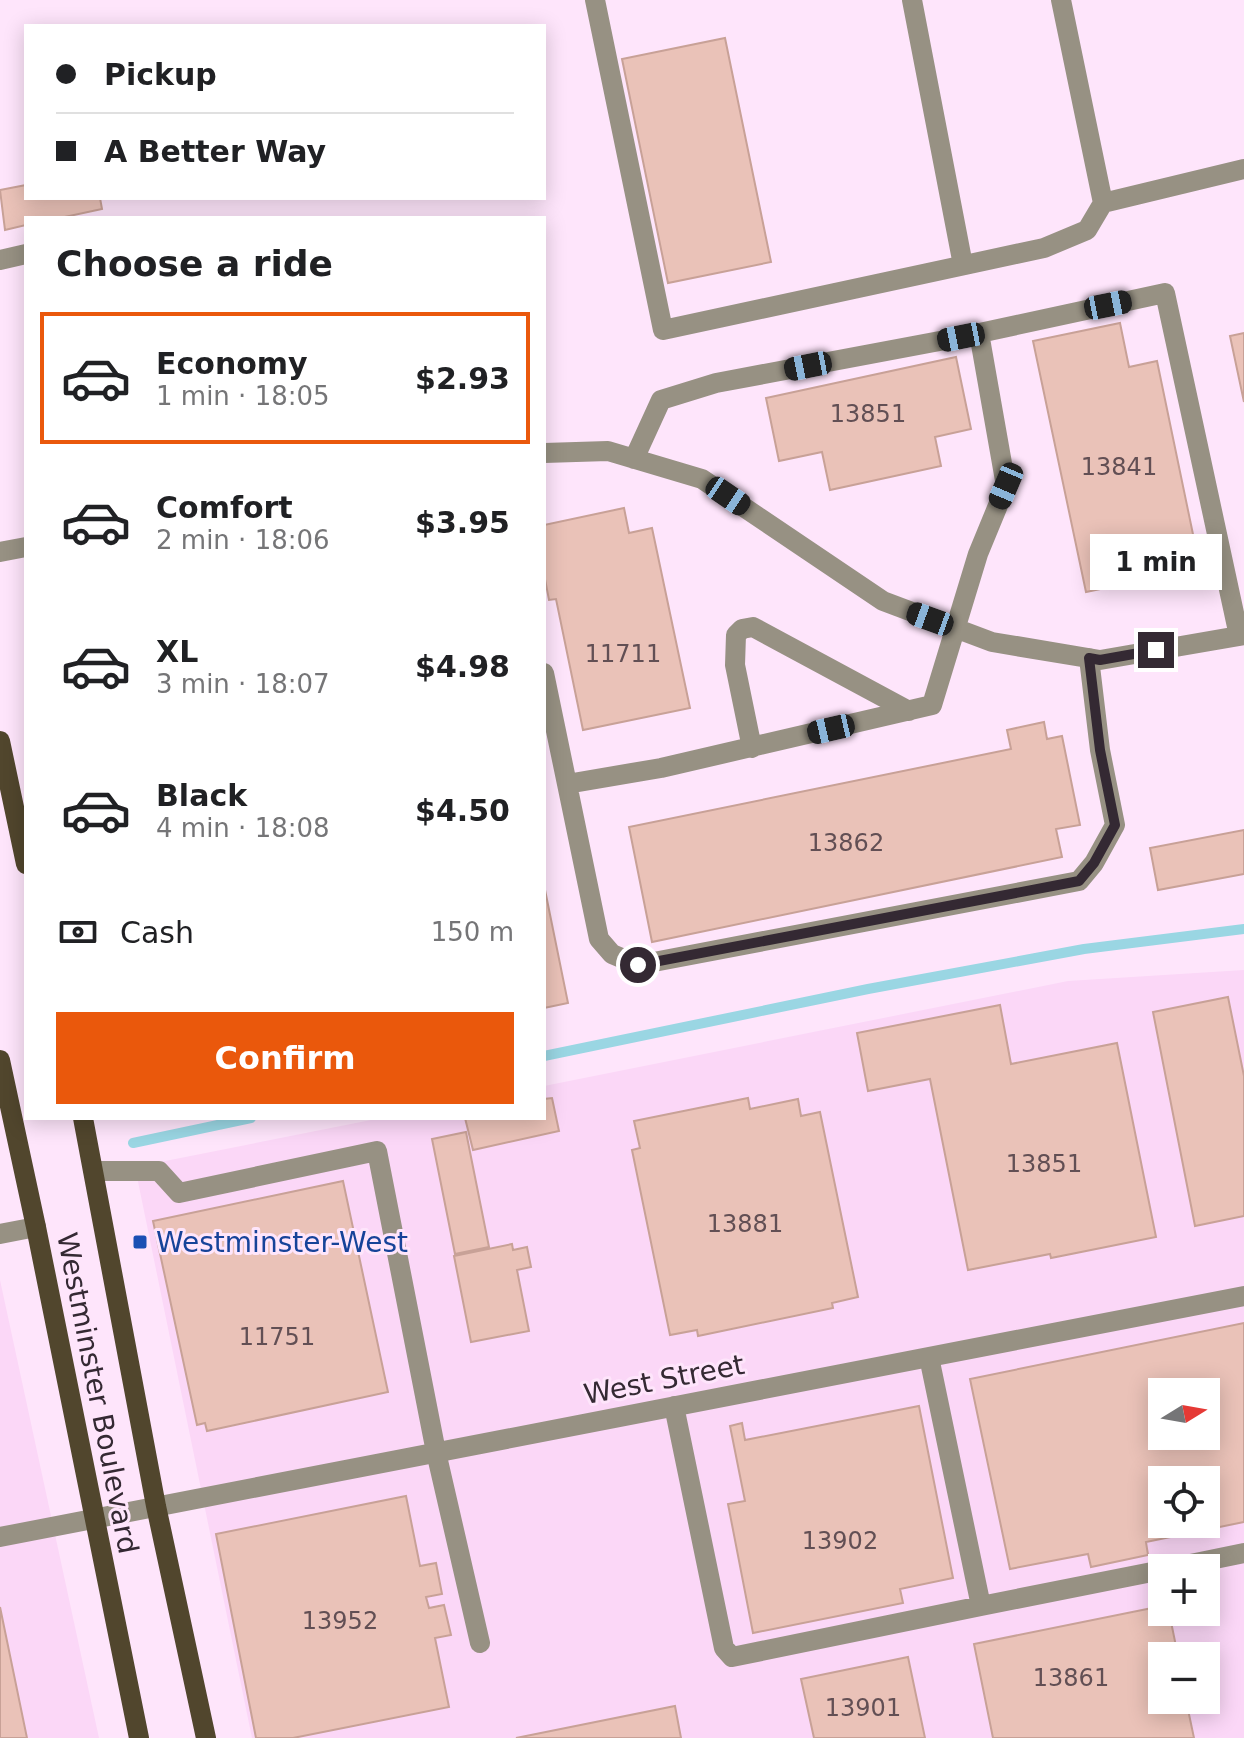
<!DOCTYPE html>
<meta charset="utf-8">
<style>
body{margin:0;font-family:"DejaVu Sans",sans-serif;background:#f6f6f6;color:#202124;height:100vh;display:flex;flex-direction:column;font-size:30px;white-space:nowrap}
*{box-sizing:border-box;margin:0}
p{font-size:26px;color:#757577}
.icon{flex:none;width:44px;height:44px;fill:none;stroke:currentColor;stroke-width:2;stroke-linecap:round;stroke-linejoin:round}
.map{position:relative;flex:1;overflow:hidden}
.side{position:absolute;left:24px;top:216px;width:522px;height:904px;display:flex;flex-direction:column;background:#fff;border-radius:0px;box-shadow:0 4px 20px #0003}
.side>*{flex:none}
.banner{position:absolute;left:24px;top:24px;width:522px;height:176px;border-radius:0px;box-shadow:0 4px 20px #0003;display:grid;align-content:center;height:176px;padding:0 32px;background:#fff}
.needle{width:52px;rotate:79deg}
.controls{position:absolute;left:1148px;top:1378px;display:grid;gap:16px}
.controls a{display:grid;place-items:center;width:72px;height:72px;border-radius:0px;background:#fff;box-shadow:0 4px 20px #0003;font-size:40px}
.end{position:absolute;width:36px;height:36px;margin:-18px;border:10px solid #342933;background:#fff;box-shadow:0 0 0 4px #fff}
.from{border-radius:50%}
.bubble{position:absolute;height:56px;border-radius:0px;background:#fff;box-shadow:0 4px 20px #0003;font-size:26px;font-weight:700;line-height:56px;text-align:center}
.car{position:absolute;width:24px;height:48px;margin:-24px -12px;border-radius:10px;box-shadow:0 0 6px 2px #0007;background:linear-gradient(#222 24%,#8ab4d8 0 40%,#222 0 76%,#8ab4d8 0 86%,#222 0)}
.banner b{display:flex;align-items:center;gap:28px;height:76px;font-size:30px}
.banner b+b{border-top:2px solid #e0e0e0}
.banner i{width:20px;height:20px;background:#202124}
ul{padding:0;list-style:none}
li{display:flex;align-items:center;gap:24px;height:132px;margin:0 16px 12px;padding:0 16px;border:4px solid transparent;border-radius:0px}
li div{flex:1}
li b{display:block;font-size:30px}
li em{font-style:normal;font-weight:700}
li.on{border-color:#ea580c}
li>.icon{width:72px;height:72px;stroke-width:1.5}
h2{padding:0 32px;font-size:36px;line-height:96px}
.pay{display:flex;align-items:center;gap:20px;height:88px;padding:0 32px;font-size:30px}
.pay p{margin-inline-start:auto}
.action{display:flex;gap:16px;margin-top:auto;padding:16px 32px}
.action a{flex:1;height:92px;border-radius:0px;background:#ea580c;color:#fff;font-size:32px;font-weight:700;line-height:92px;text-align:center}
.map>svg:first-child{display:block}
.built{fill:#fbd7f7;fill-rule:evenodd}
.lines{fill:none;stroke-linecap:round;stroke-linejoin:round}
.stream{stroke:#9ad6e3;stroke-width:10}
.building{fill:#eac2b8;stroke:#c8a197;stroke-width:2;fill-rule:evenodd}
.minor{stroke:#979183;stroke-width:20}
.major{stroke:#51462d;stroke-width:20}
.route{stroke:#342933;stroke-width:10}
.transit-dot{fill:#1a4fb4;stroke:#fee5fb;stroke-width:3}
.labels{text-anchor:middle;stroke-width:6;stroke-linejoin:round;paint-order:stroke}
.number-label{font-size:24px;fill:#624f54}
.transit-label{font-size:28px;fill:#164399;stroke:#fee5fb;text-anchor:start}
.street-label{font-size:28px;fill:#342933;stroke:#fee5fb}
</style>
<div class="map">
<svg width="1244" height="1738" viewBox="0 0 1244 1738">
<rect width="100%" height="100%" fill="#fee5fb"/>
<path class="built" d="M1244,970v768h-992l-117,-571 246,-49h163v-32l524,-105zM1162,1392h44v44h-44zM1162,1480h44v44h-44zM1162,1568h44v44h-44zM1162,1656h44v44h-44z
M0,1280l99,458h-99z"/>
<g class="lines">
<path class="stream" d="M544,1056l324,-67 216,-40 160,-20
M133,1143l118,-25"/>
</g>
<path class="building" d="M725,38l46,224 -103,21 -46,-224z
M26,185v13h74l2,11 -42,9h-34v7l-21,5 -5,-40z
M1120,323l9,44 28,-6 43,207 -114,24 -53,-251z
M1244,333v69l-14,-66z
M956,357l15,72 -36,8 6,29 -111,24 -8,-38 -43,9 -13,-63z
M624,508l5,25 23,-5 38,180 -107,22 -27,-131 -7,1 -5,-26v-49z
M1044,722l3,17 15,-3 18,89 -24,4 6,28 -410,85 -23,-115 382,-78 -4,-19z
M1244,830v44l-86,16 -8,-42z
M544,885l24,118 -24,5z
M1228,997l16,79v140l-49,10 -42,-214z
M1000,1005l11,59 106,-21 39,194 -105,21 -1,-4 -82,16 -38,-191 -62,12 -11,-58z
M552,1098l7,33 -86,19 -8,-32h79v-19z
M748,1098l2,11 48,-10 3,17 19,-4 38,185 -26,6 1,5 -135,28 -1,-6 -27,5 -38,-185 8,-2 -6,-27z
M466,1132l23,115 -34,7 -23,-115z
M343,1181l45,211 -181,39 -2,-8 -8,2 -44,-204z
M512,1244l1,6 14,-3 4,20 -14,3 12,61 -58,11 -17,-86z
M1244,1323v199l-98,20 2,13 -57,12 -3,-13 -78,15 -40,-190zM1162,1392h44v44h-44zM1162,1480h44v44h-44z
M919,1406l34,172 -53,11 3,14 -150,30 -25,-129 17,-3 -15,-75 12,-3 3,17z
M406,1496l14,70 16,-3 6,31 -16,3 3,11 15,-3 7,30 -16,3 14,69 -156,31h-37l-40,-204z
M1162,1606v6h7l9,44h-16v44h24l8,38h-201l-19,-94z
M0,1607l27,131h-27z
M908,1657l17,81h-111l-13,-59z
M675,1706l6,32h-165z"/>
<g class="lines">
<path class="minor" d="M595,0l68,330 381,-82 43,-18 16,-27 -42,-203
M912,0l51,265
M1103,203l141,-34
M0,260l26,-6
M544,453l64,-2 94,28 181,122 109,41 108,18 144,-25
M634,459l27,-59 55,-17 245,-46 204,-44 74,343
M0,552l26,-5
M544,673l23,111 94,-16 271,-63 46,-151 28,-68 -27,-153
M752,748l-17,-83 1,-30 6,-6 11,-2 156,84
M567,784l32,155 13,15 26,11 441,-84 15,-18 21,-38 -15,-75 -11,-92
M94,1171h65l20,22 198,-42 59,301 44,191
M0,1234l36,-7
M929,1357l52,249 181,-36
M674,1406l50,242 8,9 249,-51
M0,1537l1244,-241
M1171,1568l73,-15"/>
<path class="major" d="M0,741l26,123
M0,1060l36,167 103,511
M83,1118l73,388 50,232"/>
</g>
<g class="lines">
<path class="route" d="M638,965l441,-84 15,-18 21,-38 -15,-75 -11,-92 11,2 56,-10"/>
</g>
<rect class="transit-dot" x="132" y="1234" width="16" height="16" rx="4"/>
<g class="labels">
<g class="number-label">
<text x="868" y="422">13851</text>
<text x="1119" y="475">13841</text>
<text x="623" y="662">11711</text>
<text x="846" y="851">13862</text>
<text x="1044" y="1172">13851</text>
<text x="745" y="1232">13881</text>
<text x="277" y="1345">11751</text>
<text x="840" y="1549">13902</text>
<text x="340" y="1629">13952</text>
<text x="1071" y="1686">13861</text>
<text x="863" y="1716">13901</text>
</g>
<g class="transit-label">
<text x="156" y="1252">Westminster-West</text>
</g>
<g class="street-label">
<text transform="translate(664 1379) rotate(-11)" y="10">West Street</text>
<text transform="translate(98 1393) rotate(79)" y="10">Westminster Boulevard</text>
</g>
</g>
</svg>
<div class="controls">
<a><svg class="needle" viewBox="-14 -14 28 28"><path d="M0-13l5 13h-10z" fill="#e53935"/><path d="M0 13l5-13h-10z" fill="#757577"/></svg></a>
<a><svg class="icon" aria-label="locate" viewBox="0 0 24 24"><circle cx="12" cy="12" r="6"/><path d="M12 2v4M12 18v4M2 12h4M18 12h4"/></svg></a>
<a>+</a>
<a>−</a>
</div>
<i class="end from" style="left:638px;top:965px"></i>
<i class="end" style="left:1156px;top:650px"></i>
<div class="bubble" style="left:1090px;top:534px;width:132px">1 min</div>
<i class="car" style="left:1108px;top:305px;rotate:79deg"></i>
<i class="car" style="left:961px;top:337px;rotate:259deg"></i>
<i class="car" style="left:808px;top:366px;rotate:259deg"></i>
<i class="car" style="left:1006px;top:486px;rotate:203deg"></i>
<i class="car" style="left:728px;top:496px;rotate:124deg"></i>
<i class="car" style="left:930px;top:619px;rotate:290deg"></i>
<i class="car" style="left:831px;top:729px;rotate:257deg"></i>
<div class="banner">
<b><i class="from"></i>Pickup</b>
<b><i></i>A Better Way</b>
</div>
<section class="side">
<h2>Choose a ride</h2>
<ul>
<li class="on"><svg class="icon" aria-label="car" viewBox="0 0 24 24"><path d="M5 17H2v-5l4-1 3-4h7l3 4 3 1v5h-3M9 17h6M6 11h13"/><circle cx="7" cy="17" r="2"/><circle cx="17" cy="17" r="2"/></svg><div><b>Economy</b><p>1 min · 18:05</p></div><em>$2.93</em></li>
<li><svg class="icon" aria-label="car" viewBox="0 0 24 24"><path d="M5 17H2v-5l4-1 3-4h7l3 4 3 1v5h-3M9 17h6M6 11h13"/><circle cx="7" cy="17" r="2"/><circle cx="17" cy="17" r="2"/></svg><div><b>Comfort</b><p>2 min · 18:06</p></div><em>$3.95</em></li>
<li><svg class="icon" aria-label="car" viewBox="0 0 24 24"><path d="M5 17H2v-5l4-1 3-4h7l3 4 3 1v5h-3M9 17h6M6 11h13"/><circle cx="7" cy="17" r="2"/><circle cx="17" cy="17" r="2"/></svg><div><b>XL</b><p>3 min · 18:07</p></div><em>$4.98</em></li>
<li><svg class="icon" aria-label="car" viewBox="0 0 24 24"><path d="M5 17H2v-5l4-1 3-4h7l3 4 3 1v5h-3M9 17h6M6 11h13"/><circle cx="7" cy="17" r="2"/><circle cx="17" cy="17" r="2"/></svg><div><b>Black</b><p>4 min · 18:08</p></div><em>$4.50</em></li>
</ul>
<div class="pay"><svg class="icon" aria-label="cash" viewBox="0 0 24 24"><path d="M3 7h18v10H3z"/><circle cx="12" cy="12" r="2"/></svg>Cash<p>150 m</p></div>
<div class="action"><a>Confirm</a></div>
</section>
</div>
